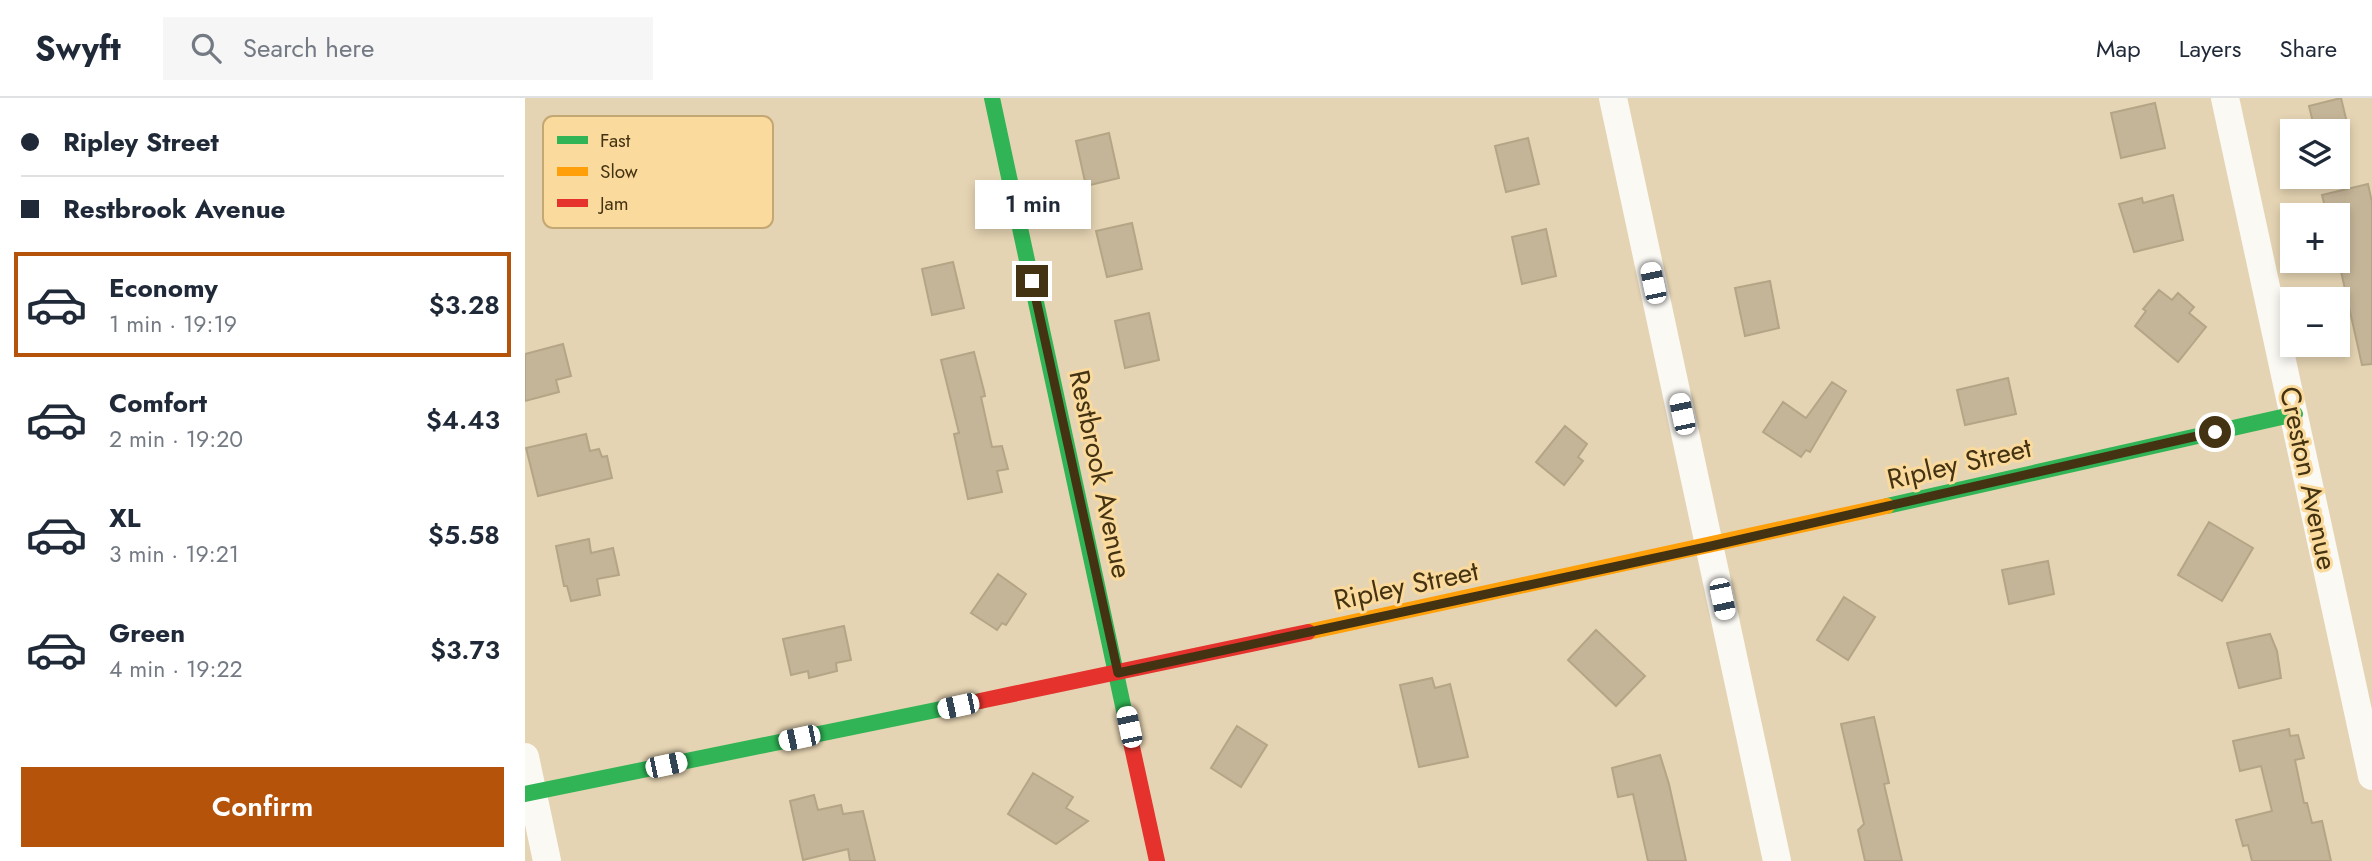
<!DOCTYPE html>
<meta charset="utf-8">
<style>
body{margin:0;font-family:Jost,sans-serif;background:#f6f6f7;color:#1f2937;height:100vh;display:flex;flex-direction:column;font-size:26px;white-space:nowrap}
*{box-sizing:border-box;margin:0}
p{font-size:23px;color:#747a83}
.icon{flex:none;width:38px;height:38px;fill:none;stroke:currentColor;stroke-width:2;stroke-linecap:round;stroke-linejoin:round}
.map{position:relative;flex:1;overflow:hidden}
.sheet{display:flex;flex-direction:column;background:#fff;width:525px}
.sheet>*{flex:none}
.guide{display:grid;align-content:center;height:154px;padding:0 21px;background:#fff}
.tools{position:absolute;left:1755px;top:21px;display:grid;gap:14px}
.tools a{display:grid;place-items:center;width:70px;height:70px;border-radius:0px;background:#fff;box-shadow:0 4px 10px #0003;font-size:35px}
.end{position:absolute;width:32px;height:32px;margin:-16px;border:9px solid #443312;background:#fff;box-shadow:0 0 0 4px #fff}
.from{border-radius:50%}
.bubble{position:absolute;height:49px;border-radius:0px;background:#fff;box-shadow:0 4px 10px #0003;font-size:23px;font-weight:600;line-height:49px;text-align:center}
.car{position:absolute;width:21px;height:42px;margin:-21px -10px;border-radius:9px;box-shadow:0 0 5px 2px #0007;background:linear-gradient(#fff 24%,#345 0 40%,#fff 0 76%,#345 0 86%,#fff 0)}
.guide b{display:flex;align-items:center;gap:24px;height:66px;font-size:26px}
.guide b+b{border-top:2px solid #e0e1e3}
.guide i{width:18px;height:18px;background:#1f2937}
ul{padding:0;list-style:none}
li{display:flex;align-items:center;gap:21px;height:105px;margin:0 14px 10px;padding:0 7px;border:4px solid transparent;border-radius:0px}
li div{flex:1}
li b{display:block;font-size:26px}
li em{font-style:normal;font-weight:600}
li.current{border-color:#b45309}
li>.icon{width:63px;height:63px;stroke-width:1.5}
.action{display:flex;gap:14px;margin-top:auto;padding:14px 21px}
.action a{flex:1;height:80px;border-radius:0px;background:#b45309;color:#fff;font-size:28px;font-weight:600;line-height:80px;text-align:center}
header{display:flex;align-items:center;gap:42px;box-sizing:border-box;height:98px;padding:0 35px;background:#fff;border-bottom:2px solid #e0e1e3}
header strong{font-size:33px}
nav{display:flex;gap:38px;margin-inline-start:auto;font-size:24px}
.search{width:490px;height:63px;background:#f6f6f7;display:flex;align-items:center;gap:18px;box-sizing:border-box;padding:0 24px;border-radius:0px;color:#747a83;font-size:26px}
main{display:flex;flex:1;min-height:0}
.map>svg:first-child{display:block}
.building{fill:#c5b598;stroke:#b4a586;stroke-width:2}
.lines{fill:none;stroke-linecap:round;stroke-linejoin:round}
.street{stroke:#fbf9f4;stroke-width:28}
.fast{stroke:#30b455;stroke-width:16}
.slow{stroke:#ff9f0a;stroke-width:16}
.jam{stroke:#e5322d;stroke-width:16}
.route{stroke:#443312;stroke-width:9}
.labels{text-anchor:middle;stroke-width:6;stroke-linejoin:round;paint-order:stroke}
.street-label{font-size:28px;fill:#443312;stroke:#fbda9d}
.key{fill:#fbda9d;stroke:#c4a873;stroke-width:2}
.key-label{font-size:19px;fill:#443312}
</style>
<header>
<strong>Swyft</strong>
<div class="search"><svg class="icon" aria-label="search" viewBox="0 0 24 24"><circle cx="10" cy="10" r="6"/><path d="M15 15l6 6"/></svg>Search here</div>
<nav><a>Map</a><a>Layers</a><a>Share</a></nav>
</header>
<main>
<section class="sheet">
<div class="guide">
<b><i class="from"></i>Ripley Street</b>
<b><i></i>Restbrook Avenue</b>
</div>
<ul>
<li class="current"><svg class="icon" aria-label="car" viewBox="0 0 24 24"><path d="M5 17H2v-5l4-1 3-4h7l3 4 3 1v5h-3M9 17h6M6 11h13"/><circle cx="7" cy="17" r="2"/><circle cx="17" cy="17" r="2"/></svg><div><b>Economy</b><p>1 min · 19:19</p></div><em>$3.28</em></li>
<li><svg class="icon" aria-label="car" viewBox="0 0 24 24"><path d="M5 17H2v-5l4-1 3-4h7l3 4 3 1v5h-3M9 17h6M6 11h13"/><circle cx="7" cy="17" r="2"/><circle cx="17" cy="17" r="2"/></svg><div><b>Comfort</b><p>2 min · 19:20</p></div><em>$4.43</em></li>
<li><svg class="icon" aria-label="car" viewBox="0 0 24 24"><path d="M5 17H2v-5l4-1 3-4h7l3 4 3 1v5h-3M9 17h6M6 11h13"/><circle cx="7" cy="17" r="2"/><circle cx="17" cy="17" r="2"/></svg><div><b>XL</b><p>3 min · 19:21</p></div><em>$5.58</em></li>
<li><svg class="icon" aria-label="car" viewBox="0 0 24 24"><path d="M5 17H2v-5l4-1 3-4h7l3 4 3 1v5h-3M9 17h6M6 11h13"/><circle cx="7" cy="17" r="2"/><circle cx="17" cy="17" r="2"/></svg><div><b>Green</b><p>4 min · 19:22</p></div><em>$3.73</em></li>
</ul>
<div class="action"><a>Confirm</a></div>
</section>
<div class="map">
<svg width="1847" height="763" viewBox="0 0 1847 763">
<rect width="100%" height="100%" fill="#e5d4b3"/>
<path class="building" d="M1816,0l8,33h-34l-6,-25z
M1630,5l10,45 -44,10 -10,-45z
M584,35l10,45 -33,8 -10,-45z
M1003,40l11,46 -33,8 -11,-46z
M1843,86l4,18v162l-10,1 -24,-107v-43h-11l-5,-20z
M1648,97l10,45 -49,12 -15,-48 23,-6 1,5z
M607,125l10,46 -35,8 -11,-46z
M1021,131l10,47 -34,8 -10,-47z
M428,164l11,46 -32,7 -10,-46z
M1245,183l9,47 -34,8 -10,-48z
M1634,192l13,10 6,-7 16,14 -5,6 17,14 -28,35 -43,-36 11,-15 -3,-2z
M624,215l10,47 -34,8 -10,-47z
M38,246l8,32 -15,4 3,12 -34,9v-47z
M449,254l10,39 1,5 -4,1 11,50 10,-1 6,23 -11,2 5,21 -34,7 -14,-65 5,-1 -18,-73z
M1483,280l8,36 -51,11 -8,-35z
M1307,284l14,9 -36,61 -4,-2 -5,7 -38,-25 20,-30 23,16z
M1040,328l22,18 -9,13 5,4 -19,24 -28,-23z
M61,336l4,17 9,-2 3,8 5,-1 5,22 -74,18 -12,-48z
M1684,424l44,26 -31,53 -44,-26z
M64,441l2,14 22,-5 6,27 -22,4 3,16 -29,6 -4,-15h-3l-8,-40z
M1523,463l6,33 -45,10 -7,-34z
M473,476l28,20 -20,31 -4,-2 -5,7 -26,-17z
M1319,499l31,20 -27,43 -31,-20z
M319,528l7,34 -15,3 1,8 -28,7 -1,-7 -17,4 -8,-36z
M1071,532l49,46 -29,30 -48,-46z
M1745,536l7,17 4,27 -42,10 -12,-45z
M907,580l3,10 15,-4 18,73 -49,10 -19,-82z
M1349,619l15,66 -5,1 18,77h-37l-7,-31 6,-6 -23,-100z
M712,628l30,19 -26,42 -30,-19z
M1764,631l1,7 8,-1 6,23 -9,2 9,43h3l5,20 10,-2 9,40h-79l-4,-16 -5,1 -7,-26 36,-9 -11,-45 -21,5 -7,-30z
M1135,657l9,29 17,77h-38l-15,-67 -15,3 -6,-29z
M508,675l40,24 -7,11 22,13 -32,23 -48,-30z
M289,697l4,15 23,-5 2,9 20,-3 12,50h-25l-2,-12 -45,11 -13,-59z"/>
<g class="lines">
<path class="street" d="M1088,0l164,763
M1700,0l147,678
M0,659l22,104"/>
<path class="fast" d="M467,0l133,617
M1362,408l408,-92
M0,696l455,-93"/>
<path class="slow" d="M783,534l579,-126"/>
<path class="jam" d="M455,603l328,-69
M600,617l32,146"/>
</g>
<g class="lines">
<path class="route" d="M507,183l86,392 593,-127 504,-114"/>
</g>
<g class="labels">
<g class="street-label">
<text transform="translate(1434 365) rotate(-13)" y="10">Ripley Street</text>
<text transform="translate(576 376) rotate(78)" y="10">Restbrook Avenue</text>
<text transform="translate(1784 380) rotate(78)" y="10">Creston Avenue</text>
<text transform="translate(881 487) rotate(-12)" y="10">Ripley Street</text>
</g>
</g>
<rect x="18" y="18" width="230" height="112" rx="10" class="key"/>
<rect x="32" y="38" width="31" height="8" fill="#30b455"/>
<rect x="32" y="69" width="31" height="9" fill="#ff9f0a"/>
<rect x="32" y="101" width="31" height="8" fill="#e5322d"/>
<g class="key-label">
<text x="75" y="49">Fast</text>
<text x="75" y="80">Slow</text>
<text x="75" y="112">Jam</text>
</g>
</svg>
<div class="tools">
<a><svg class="icon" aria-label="layers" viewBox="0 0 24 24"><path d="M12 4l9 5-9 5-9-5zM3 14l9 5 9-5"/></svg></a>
<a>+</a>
<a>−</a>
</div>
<i class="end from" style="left:1690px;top:334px"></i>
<i class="end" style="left:507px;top:183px"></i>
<div class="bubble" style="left:450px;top:82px;width:116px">1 min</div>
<i class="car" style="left:1128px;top:185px;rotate:348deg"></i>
<i class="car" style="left:1157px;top:316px;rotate:348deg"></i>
<i class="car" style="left:1197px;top:501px;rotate:168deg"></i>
<i class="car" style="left:433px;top:608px;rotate:258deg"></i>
<i class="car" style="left:604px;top:629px;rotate:348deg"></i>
<i class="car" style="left:274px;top:640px;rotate:258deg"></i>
<i class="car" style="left:141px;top:667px;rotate:78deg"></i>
</div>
</main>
